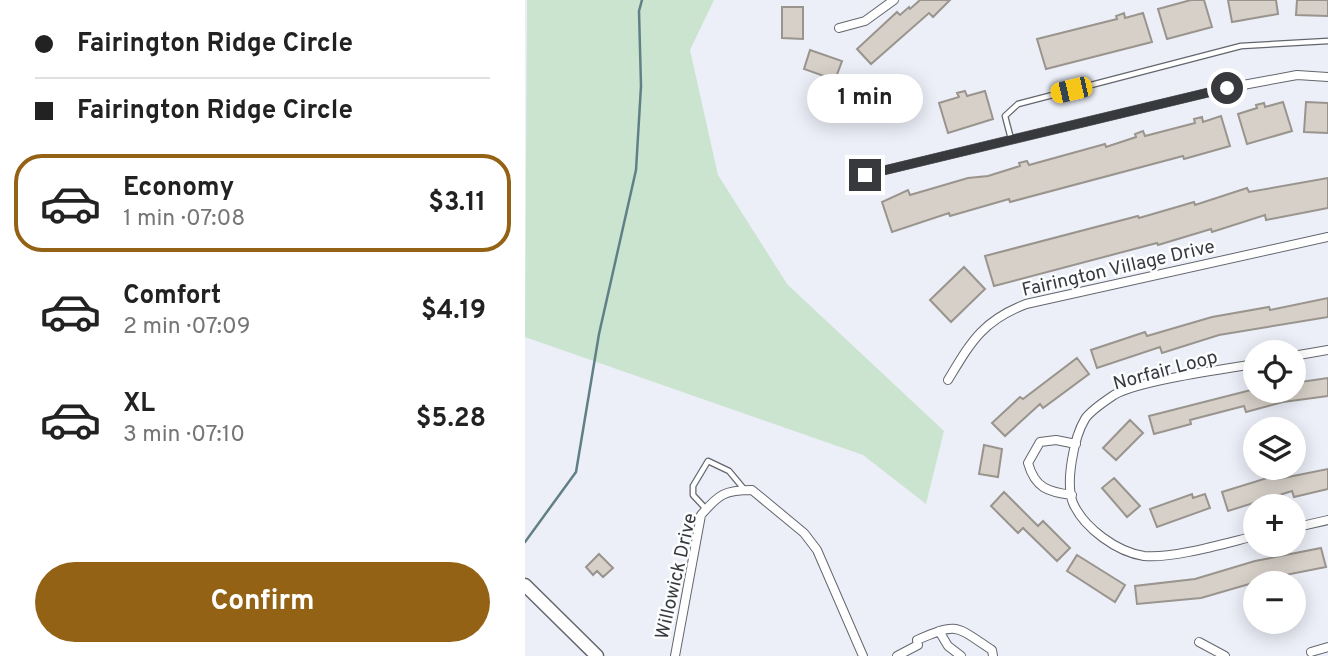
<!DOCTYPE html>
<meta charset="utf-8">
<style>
body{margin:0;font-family:Overpass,sans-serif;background:#f6f6f6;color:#222;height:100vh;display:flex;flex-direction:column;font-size:26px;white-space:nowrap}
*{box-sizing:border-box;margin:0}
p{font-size:23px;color:#767676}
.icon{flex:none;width:38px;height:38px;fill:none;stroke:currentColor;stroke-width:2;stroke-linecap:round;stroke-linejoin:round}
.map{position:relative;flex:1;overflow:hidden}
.drawer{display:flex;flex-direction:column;background:#fff;width:525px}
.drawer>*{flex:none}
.top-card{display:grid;align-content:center;height:154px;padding:0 35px;background:#fff}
.controls{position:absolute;left:718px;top:340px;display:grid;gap:14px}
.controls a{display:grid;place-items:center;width:63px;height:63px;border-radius:50%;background:#fff;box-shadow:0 4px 18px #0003;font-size:35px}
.end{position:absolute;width:32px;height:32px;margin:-16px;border:9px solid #37393c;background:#fff;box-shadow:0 0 0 4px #fff}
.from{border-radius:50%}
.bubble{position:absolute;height:49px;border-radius:24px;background:#fff;box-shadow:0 4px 18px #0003;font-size:23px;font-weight:700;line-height:49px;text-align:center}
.car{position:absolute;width:21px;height:42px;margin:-21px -10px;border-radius:9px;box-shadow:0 0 5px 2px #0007;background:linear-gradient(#f5c518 24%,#345 0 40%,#f5c518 0 76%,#345 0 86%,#f5c518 0)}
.top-card b{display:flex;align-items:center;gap:24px;height:66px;font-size:26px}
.top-card b+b{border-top:2px solid #e0e0e0}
.top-card i{width:18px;height:18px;background:#222}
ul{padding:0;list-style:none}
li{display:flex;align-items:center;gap:21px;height:98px;margin:0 14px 10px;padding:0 21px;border:4px solid transparent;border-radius:28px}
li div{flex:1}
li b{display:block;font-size:26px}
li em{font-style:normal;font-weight:700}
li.on{border-color:#946214}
li>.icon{width:63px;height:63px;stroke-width:1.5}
.action{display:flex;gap:14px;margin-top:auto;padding:14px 35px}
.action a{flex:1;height:80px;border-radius:42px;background:#946214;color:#fff;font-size:28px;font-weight:700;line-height:80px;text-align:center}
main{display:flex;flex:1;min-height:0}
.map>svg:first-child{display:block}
.green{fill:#cbe4d0}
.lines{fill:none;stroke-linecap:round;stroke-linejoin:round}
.stream{stroke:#608086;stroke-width:2.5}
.building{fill:#d6d0c8;stroke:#99948d;stroke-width:2}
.lane-casing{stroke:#63666d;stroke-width:7}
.street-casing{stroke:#63666d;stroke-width:10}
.secondary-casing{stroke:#63666d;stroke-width:15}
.lane{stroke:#fff;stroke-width:4.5}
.street{stroke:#fff;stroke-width:8}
.secondary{stroke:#fff;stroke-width:12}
.route{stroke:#37393c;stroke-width:9}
.labels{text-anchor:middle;stroke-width:5;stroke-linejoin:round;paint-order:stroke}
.street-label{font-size:19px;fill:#37393c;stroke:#fcfdfe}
</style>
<main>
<section class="drawer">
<div class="top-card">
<b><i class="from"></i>Fairington Ridge Circle</b>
<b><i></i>Fairington Ridge Circle</b>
</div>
<ul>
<li class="on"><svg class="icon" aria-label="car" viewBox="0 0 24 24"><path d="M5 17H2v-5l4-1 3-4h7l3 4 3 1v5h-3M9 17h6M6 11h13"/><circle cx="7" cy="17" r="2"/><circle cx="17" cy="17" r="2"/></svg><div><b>Economy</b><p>1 min · 07:08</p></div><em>$3.11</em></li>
<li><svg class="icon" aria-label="car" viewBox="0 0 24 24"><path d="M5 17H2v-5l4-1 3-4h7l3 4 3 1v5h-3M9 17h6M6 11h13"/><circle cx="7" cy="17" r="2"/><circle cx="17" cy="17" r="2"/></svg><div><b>Comfort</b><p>2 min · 07:09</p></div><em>$4.19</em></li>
<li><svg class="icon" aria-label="car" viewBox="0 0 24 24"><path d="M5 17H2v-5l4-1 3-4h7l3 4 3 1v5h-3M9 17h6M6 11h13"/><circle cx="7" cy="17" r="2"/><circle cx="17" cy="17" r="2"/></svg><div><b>XL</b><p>3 min · 07:10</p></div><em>$5.28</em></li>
</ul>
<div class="action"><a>Confirm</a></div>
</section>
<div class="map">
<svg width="803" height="656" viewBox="0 0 803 656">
<rect width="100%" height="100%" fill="#eceff8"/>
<path class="green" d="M2,0h187l-24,50 28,125 69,109 157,147 -18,73 -63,-49 -338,-118z"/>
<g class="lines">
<path class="stream" d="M0,542l51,-70 23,-138 37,-164 5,-84 -2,-75 3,-11"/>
</g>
<path class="building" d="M395,0h30l-17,17 -4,-4 -58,51 -14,-15 40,-37 3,3 9,-8 1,2z
M666,0h13l8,27 -45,12 -9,-30z
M703,0h48l2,14 -46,8z
M772,0h31v16l-32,-1z
M257,7h21v32l-21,-1z
M599,13l1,5 18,-5 9,29 -106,27 -9,-30 80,-20 -1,-3z
M285,50l32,11 -7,19 -31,-11z
M440,91l2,5 18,-5 8,28 -45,14 -9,-30 20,-6 -2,-4z
M758,102l9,29 -45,13 -9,-30 19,-6 -1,-3 8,-2 1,4z
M781,102l22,1v30l-24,-1z
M696,116l9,30 -46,13 -1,-3 -173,46 -1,-3 -59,17 -1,-3 -57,19 -10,-30 26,-12 2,5 58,-17 20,-2 32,-10 -1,-3 8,-2 2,4 76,-21 1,3 30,-10 -1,-3 8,-3 2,5 50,-13 -1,-4 8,-2 1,5z
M803,178v30l-62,12 -1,-5 -53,17 -1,-3 -53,16 -1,-2 -163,43 -9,-30 153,-40 1,2 55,-16 1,3 52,-17 2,4z
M439,267l21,22 -34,33 -21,-22z
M803,298v19l-109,18 -57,18 -2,-6 -63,21 -6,-18 54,-18 2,4 65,-19 57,-10 1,3z
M552,358l12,16 -46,34 -3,-4 -35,32 -13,-13 28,-26 3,2z
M803,378v18l-45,6 -37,10 -2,-6 -54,14 1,4 -37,10 -5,-18 102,-26h42v-7z
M605,420l13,13 -27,27 -13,-12z
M459,445l18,4 -4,28 -19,-3z
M803,469v20l-34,8 -2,-6 -64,20 -6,-19 55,-17 1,4z
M589,478l26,28 -13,11 -25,-29z
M479,492l34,34 5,-5 27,27 -13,13 -34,-33 -5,5 -27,-27z
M667,494l1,4 12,-4 5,14 -53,19 -7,-18z
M796,548l5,19 -56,11 -69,20 -64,6 -2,-18 60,-7 60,-18z
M74,554l14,14 -10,9 -6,-6 -4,4 -7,-8z
M552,555l48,30 -10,17 -48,-31z"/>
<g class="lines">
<defs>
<path id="lane" d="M486,139l-6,-23 13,-12 223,-58 87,-5
M181,509l-13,-14v-9l15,-25 21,10 15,18"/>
<path id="street" d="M314,28l26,-7 29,-21
M340,175l362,-87 70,-13 31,2
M768,356l35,-6
M730,364c-31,5 -118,17 -141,31 -9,6 -24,16 -29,24 -11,18 -20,64 -12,84 11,25 44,49 71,53 28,3 82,-13 111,-20
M423,380c23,-38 34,-59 78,-76l302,-67
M547,495c-24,-3 -37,-7 -44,-32l12,-21 16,-2 20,4
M768,528l35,-8
M414,631l9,15 13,10
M674,642l26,14
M786,652l17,-5
M150,656l26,-141c18,-21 24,-25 51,-25l52,43 13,17 46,106
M372,656l21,-11 -1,-5c42,-18 38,-14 75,10l1,6"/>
<path id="secondary" d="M0,585l72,71"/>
</defs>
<use href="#lane" class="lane-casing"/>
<use href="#street" class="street-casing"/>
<use href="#secondary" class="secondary-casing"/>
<use href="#lane" class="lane"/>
<use href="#street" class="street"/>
<use href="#secondary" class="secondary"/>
</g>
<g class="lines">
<path class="route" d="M340,175l362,-87"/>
</g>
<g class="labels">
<g class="street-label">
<text transform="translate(593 267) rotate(-13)" y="7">Fairington Village Drive</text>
<text transform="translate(640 369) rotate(-15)" y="7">Norfair Loop</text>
<text transform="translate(150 576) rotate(-77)" y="7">Willowick Drive</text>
</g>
</g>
</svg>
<div class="controls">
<a><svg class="icon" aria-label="locate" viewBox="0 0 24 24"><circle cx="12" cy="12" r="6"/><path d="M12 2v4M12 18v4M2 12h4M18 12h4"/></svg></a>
<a><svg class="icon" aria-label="layers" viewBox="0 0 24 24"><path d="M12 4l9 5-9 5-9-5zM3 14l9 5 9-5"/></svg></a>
<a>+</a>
<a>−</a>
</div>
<i class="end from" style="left:702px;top:88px"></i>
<i class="end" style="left:340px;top:175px"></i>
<div class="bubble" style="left:282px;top:74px;width:116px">1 min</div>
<i class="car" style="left:546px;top:90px;rotate:257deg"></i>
</div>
</main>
